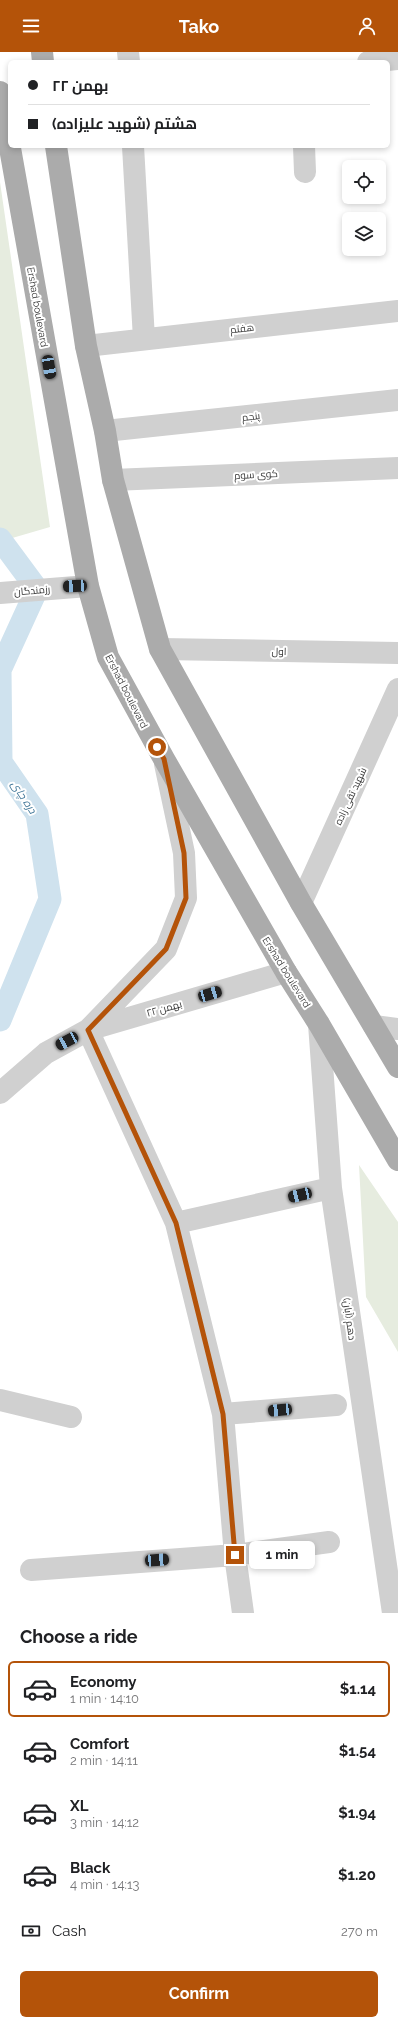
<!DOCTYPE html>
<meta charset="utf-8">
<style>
body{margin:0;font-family:Raleway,Cairo,sans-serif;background:#f6f6f6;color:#202124;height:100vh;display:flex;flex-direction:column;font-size:15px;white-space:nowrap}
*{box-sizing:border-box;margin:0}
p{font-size:13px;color:#757577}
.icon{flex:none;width:22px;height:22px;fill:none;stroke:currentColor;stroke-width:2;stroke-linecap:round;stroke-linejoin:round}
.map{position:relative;height:1561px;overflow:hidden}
.drawer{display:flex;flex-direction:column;background:#fff;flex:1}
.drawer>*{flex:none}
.guide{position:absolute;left:8px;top:8px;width:382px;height:88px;border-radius:6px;box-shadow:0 2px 6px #0003;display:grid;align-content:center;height:88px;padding:0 20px;background:#fff}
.fabs{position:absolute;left:342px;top:108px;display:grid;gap:8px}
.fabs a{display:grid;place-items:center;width:44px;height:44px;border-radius:6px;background:#fff;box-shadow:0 2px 6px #0003;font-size:20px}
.end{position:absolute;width:18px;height:18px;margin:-9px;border:5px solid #b45309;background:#fff;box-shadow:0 0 0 2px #fff}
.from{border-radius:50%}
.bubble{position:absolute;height:28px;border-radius:6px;background:#fff;box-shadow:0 2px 6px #0003;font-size:13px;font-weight:700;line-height:28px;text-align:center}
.car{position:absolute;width:12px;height:24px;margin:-12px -6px;border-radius:5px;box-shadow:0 0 3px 1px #0007;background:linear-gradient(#222 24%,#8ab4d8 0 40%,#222 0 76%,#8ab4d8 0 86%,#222 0)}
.guide b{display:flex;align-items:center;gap:14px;height:38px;font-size:15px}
.guide b+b{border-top:1px solid #e0e0e0}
.guide i{width:10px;height:10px;background:#202124}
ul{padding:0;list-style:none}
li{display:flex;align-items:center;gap:12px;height:56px;margin:0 8px 6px;padding:0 12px;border:2px solid transparent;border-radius:6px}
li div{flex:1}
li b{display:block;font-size:15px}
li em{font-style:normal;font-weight:700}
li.selected{border-color:#b45309}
li>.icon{width:36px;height:36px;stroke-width:1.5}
h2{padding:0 20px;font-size:18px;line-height:48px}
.pay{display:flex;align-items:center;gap:10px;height:44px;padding:0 20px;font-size:15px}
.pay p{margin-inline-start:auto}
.button{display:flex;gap:8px;margin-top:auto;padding:8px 20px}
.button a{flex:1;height:46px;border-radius:6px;background:#b45309;color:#fff;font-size:16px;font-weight:700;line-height:46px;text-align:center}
header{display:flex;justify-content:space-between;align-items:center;height:52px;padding:0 20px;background:#b45309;color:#fff;font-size:18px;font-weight:700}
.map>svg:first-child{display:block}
.green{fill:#e6ecdf}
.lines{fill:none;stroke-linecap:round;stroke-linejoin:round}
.canal{stroke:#cfe2ee;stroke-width:23}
.minor{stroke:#d0d0d0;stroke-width:22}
.major{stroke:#ababab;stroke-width:22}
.route{stroke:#b45309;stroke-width:5}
.labels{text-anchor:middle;stroke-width:4;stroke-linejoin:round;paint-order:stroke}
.street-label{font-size:10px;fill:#333;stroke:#fff}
.water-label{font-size:11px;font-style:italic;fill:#3f7597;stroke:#fff}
</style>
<header><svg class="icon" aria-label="menu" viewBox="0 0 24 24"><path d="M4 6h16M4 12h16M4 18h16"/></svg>Tako<svg class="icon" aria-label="person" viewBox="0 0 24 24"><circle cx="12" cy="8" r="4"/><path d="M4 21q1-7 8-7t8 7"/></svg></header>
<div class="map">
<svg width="398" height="1561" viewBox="0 0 398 1561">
<rect width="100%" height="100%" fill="#fff"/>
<path class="green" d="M0,130l50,345 -48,14h-2z
M359,1113l39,57v130l-32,-55z"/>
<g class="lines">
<path class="canal" d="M0,487l37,50 -37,81 1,92 36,52 13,85 -50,121"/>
<path class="minor" d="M128,0l1,10
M368,10l30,-3
M133,94l11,193
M304,94l1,26
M86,294l312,-35
M105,379l293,-31
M113,428l285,-12
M0,541l88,-7
M160,597l238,4
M301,851l97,-214
M319,972l12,164 62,425
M374,974l24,3
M89,977l77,-80 20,-51 -2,-45 -19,-89
M88,978l88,193 47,191 12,141 8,58
M0,1041l46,-40 42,-23 198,-58
M176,1171l155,-35
M0,1348l71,17
M223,1362l113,-9
M31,1518l204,-15 94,-13"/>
<path class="major" d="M42,0l1,10
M0,40l88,494 20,71 56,102 122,213 33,52 79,136
M56,94l30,200 19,85 8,49 47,169 141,254 97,164"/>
</g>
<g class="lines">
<path class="route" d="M157,695l7,12 20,94 2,45 -20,51 -78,81 88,193 47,191 12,141"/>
</g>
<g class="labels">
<g class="street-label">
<text transform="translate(38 255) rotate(80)" y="4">Ershad boulevard</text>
<text transform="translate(242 276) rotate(-6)" y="4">هفتم</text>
<text transform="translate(251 364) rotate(-6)" y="4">پنجم</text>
<text transform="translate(256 422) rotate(-3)" y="4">کوی سوم</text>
<text transform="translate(32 538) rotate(-5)" y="4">رزمندگان</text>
<text transform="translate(279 599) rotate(1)" y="4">اول</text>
<text transform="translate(127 639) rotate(63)" y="4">Ershad boulevard</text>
<text transform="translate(350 744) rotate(-65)" y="4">شهید تقی زاده</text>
<text transform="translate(287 920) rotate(58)" y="4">Ershad boulevard</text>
<text transform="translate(164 956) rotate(-16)" y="4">۲۲ بهمن</text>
<text transform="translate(350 1267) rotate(82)" y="4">دهم (آبان)</text>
</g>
<g class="water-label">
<text transform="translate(24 745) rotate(57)" y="4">دره چای</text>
</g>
</g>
</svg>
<div class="fabs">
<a><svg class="icon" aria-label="locate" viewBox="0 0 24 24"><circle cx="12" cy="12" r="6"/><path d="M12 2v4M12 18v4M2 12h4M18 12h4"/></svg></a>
<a><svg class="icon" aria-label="layers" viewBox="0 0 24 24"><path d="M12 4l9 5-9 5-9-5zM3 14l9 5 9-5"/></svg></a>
</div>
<i class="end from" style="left:157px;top:695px"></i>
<i class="end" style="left:235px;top:1503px"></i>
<div class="bubble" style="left:249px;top:1489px;width:66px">1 min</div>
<i class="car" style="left:49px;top:315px;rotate:170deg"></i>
<i class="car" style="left:75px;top:534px;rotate:267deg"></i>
<i class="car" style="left:210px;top:942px;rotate:74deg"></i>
<i class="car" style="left:67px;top:989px;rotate:242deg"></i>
<i class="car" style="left:300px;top:1143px;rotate:257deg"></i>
<i class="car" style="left:280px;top:1358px;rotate:265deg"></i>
<i class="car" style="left:157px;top:1508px;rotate:86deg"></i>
<div class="guide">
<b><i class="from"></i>۲۲ بهمن</b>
<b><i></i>هشتم (شهید علیزاده)</b>
</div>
</div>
<section class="drawer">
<h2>Choose a ride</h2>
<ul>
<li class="selected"><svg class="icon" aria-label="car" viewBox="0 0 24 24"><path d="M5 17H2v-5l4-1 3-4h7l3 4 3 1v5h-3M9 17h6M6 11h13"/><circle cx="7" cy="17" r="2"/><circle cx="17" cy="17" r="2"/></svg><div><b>Economy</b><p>1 min · 14:10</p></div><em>$1.14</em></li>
<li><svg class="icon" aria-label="car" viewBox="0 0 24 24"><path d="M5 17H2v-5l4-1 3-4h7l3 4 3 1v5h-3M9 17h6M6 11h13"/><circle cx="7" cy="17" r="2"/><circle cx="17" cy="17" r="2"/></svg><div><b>Comfort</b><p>2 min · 14:11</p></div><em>$1.54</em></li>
<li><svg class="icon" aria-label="car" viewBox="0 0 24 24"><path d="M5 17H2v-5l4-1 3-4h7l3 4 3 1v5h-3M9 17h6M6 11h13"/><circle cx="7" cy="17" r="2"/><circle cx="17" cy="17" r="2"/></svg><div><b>XL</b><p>3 min · 14:12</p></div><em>$1.94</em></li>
<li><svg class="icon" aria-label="car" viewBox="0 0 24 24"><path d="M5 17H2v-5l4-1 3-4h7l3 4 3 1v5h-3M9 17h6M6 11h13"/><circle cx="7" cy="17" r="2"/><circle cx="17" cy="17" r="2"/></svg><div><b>Black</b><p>4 min · 14:13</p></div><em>$1.20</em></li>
</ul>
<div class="pay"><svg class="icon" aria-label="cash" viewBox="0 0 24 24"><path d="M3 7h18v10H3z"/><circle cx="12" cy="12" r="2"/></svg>Cash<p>270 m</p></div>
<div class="button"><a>Confirm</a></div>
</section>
